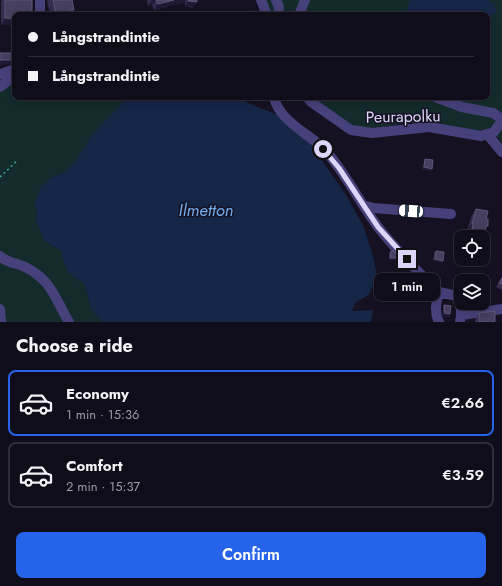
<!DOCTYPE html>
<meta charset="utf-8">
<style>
body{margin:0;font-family:Jost,sans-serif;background:#191623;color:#f1f3f6;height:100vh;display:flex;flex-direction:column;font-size:15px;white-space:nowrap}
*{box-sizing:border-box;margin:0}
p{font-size:13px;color:#9c9ca2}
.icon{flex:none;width:22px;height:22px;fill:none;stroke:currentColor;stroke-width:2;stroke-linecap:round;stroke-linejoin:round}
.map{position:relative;height:322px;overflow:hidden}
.panel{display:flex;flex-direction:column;background:#100d1a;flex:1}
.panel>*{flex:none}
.hud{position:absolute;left:12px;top:12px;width:478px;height:88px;border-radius:8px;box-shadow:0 2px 10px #0003,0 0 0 1px #302d39;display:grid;align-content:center;height:88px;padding:0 16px;background:#100d1a}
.tools{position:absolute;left:454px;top:230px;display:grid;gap:8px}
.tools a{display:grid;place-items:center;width:36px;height:36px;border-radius:8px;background:#100d1a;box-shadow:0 2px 10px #0003,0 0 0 1px #302d39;font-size:20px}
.end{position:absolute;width:18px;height:18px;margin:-9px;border:5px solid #ddd6fa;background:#111;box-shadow:0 0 0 2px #111}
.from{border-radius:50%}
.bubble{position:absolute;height:28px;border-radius:8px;background:#100d1a;box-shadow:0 2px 10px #0003,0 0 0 1px #302d39;font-size:13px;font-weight:600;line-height:28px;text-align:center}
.car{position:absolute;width:12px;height:24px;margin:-12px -6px;border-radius:5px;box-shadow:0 0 3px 1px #0007;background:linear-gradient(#fff 24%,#345 0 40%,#fff 0 76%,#345 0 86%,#fff 0)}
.hud b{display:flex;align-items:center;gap:14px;height:38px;font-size:15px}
.hud b+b{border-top:1px solid #302d39}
.hud i{width:10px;height:10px;background:#f1f3f6}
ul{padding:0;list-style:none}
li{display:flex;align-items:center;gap:12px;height:66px;margin:0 8px 6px;padding:0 8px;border:2px solid #302d39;border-radius:8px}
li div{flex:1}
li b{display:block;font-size:15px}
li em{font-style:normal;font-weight:600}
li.on{border-color:#2563eb}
li>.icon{width:36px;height:36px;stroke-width:1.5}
h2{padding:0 16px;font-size:18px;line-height:48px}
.action{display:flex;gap:8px;margin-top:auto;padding:8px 16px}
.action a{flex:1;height:46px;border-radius:8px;background:#2563eb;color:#fff;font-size:16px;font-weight:600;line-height:46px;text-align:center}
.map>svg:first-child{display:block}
.green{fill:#142b2b}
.water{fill:#162647}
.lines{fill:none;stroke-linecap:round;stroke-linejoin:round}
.stream{stroke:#162647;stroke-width:2.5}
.path{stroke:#3da7a8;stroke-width:1.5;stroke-dasharray:2 3;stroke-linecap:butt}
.minor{stroke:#47417b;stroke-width:10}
.wall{fill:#352c4e}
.shaded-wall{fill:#201935}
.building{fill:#473e60;stroke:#5e5678}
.route{stroke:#ddd6fa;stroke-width:5}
.labels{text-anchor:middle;stroke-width:3;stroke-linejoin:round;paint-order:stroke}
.street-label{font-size:16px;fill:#ddd6fa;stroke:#151122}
.water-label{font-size:17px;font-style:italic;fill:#70acee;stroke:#151122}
</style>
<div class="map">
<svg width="502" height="322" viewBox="0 0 502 322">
<rect width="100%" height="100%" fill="#151122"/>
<path class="green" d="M264,0h238v144l-6,-9 -8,-5c-26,3 -52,-9 -78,-7 -19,1 -38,10 -57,2 -14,-6 -29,-18 -40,-28h174v-82h-218z
M15,72v25h113l-36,38 -16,26 -11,11 -13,5 -17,28 2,8 -1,7 8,20 17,11 6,20 18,14 6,24 12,13h-103v-244z"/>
<path class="water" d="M410,0h78l6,4 3,8 -10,5v-2h-81z
M128,97h114l4,5 32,13 31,27 37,53 18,32 10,33 3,16 -8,19 -13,7 -4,9 21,-1 -2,12h-268l-12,-13 -6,-24 -18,-14 -6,-20 -17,-11 -8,-20 1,-7 -2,-8 5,-17 12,-11 13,-5 11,-11 16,-26z"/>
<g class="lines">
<path class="stream" d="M300,97l2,2"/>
<path class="path" d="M0,177l18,-17"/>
<path class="minor" d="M261,0l6,15
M276,0l3,7 -1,8
M40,15v-15
M299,15l6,-15
M0,74l15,-5
M0,87l15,-12
M274,97c5,24 34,36 50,52 22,24 35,53 54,78 18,23 40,45 61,65
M307,97l4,5 40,28 21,3 57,-6 52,9 6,-2 15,18
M435,97l27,10 31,6 9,6
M487,134l6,-1 9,-12
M363,205l10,3 78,6
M0,256c7,7 17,7 25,11 27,13 30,32 44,55
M0,309l1,13
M462,315l40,-6
M439,322c-5,-10 -3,-19 0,-30l18,4c4,10 5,16 3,26"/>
</g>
<path class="wall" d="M1,0h31l-17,15v10h-14z
M48,0h24l2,10 -3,5h-21l-3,-14z
M147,0h50l-4,8 -8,-2v-4l-31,8 -2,-5 -4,1z
M425,159l6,12 -9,-2 2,-7z
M476,209l10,10 -1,11 -2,7h-15l1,-7h-2l5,-15z
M391,251l6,7 -2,2h-6v-7z
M436,251l7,10 -1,2 -9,-2 1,-8z
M502,277v13l-6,-3z
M444,305l6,9 -1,3 -6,-1v-9z
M479,313l16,9h-20v-2z"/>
<path class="shaded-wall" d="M152,0h4l-4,5 -4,1z
M174,0h12l-1,2 -31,8 4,-6z
M188,1l9,1 -4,6 -8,-2z
M70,10h4l-3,5z
M5,18l10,1v6h-14z
M0,60h15v4l-15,1z
M424,167l8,2 -1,2 -9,-2z
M472,224h1l-4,6h-2z
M472,233l13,2 -2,3v-1h-14z
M390,258h7l-2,2h-6z
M435,259l8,2 -1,2 -9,-2z
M445,313l5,1 -1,3 -6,-1z"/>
<path class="building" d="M5,0h27v15h-17v4l-10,-1z
M53,0h19l2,10h-4l1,5h-15z
M156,0h18l-16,4z
M189,0h8v2l-9,-1z
M254,11l2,4h-8v-1z
M0,53h15v7h-15z
M425,159l8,1 -1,9 -8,-2z
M476,209l12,2 -2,8h2v7h-2l-1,9 -13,-2 1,-9h-1z
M391,251h3l3,4v3h-7z
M436,251l8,1 -1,9 -8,-2z
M502,278v6l-3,-1z
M444,305l7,1 -1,8 -5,-1z
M495,311v11h-16v-9z"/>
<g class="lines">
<path class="route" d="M323,149l16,19 39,59 29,32"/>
</g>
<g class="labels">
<g class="street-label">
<text transform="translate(403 116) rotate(-1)" y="6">Peurapolku</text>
</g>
<g class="water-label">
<text x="206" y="216">Ilmetton</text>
</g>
</g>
</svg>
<div class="tools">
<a><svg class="icon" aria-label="locate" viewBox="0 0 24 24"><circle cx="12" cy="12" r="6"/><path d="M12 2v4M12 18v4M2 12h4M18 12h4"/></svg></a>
<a><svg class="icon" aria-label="layers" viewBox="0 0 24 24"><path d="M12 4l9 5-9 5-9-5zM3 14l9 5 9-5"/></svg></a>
</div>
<i class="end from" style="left:323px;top:149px"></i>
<i class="end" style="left:407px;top:259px"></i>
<div class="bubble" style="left:374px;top:273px;width:66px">1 min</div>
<i class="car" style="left:411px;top:211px;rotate:274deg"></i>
<div class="hud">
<b><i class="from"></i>Långstrandintie</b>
<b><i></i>Långstrandintie</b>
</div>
</div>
<section class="panel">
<h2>Choose a ride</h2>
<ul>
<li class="on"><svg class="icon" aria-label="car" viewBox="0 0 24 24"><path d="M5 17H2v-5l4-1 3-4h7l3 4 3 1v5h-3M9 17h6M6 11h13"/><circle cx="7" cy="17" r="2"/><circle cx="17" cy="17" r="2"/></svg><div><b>Economy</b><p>1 min · 15:36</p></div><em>€2.66</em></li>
<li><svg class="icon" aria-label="car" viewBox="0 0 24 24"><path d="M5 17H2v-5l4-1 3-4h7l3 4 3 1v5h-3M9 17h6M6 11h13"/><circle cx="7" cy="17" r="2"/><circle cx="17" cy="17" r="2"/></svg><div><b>Comfort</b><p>2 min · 15:37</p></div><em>€3.59</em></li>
</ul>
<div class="action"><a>Confirm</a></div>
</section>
